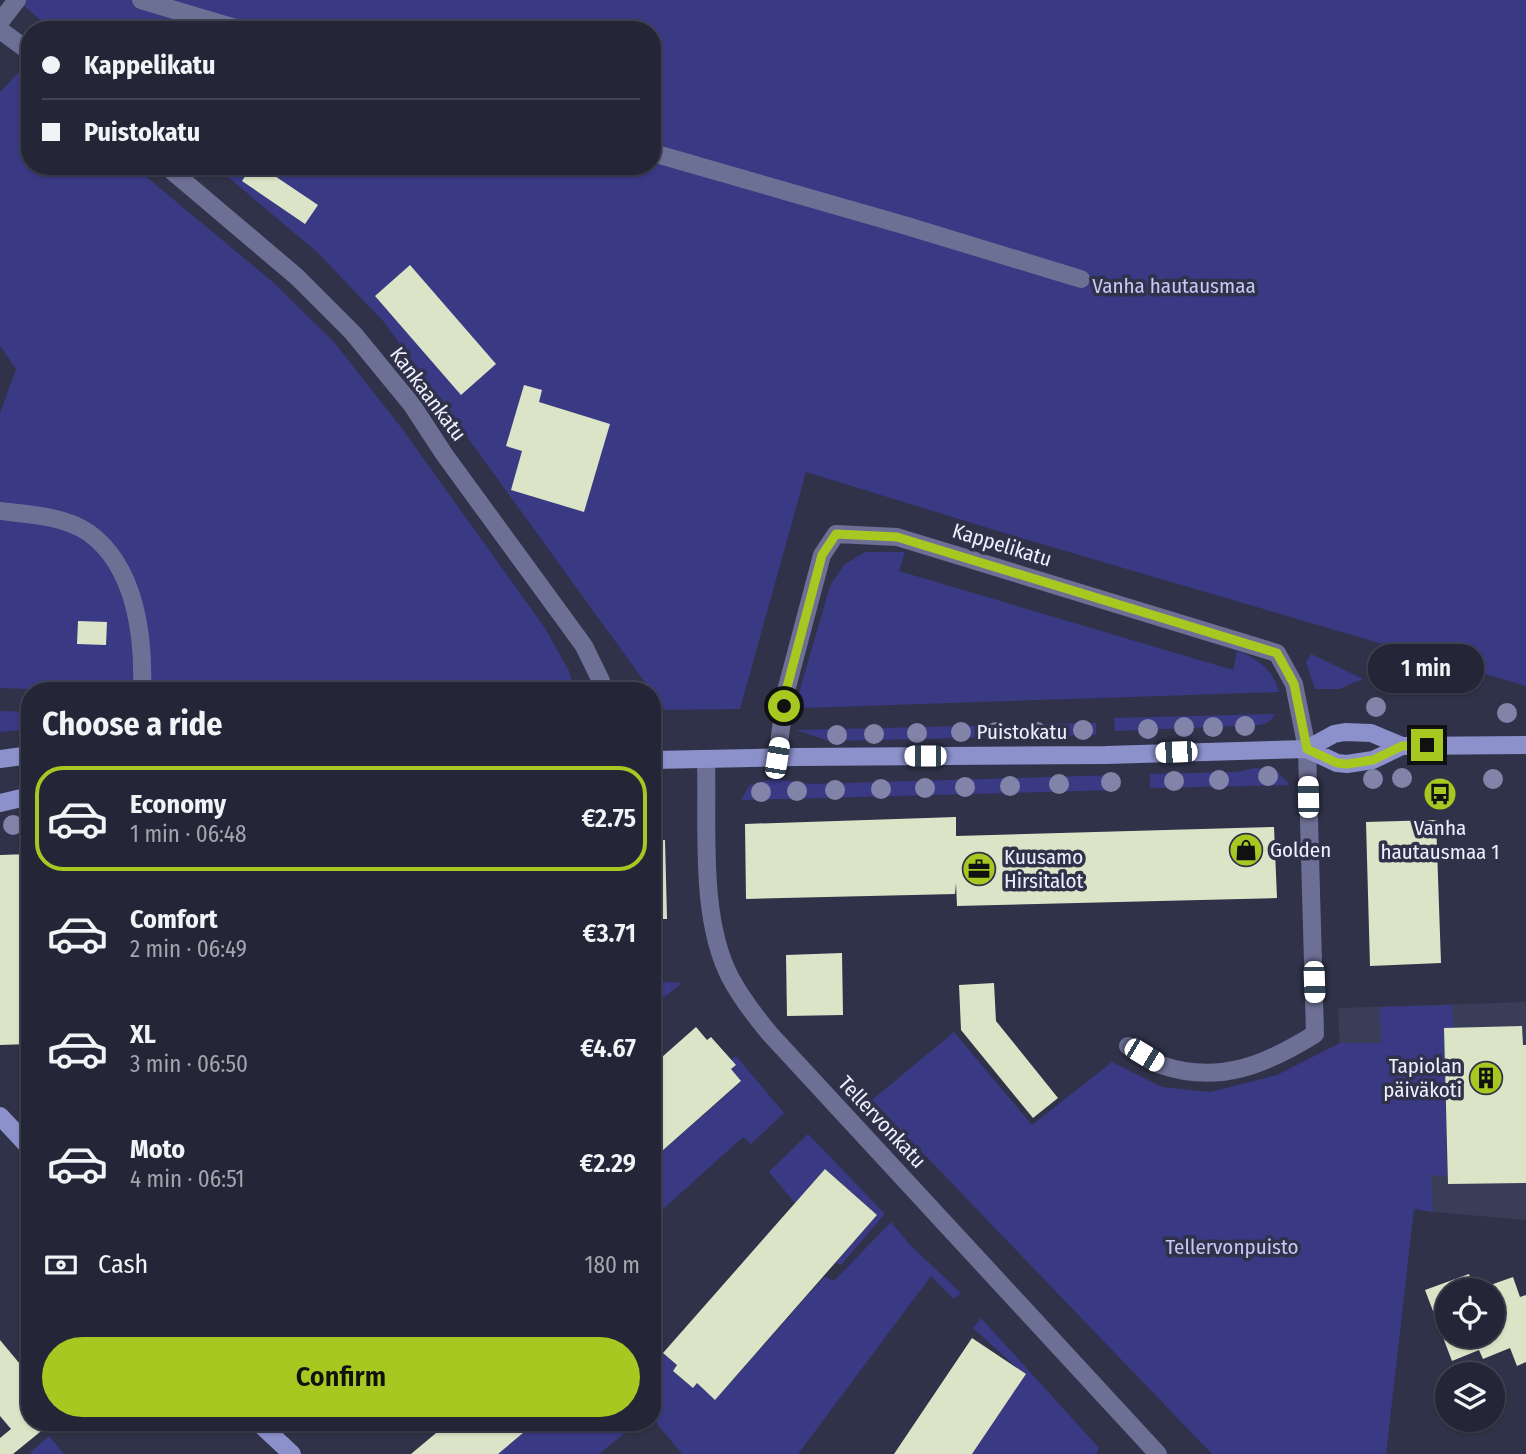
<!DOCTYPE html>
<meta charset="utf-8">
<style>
body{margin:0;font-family:"Fira Sans Condensed",sans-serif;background:#303242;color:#f1f3f6;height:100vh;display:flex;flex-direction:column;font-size:26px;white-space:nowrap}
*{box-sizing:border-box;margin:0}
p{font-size:23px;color:#a3a5ad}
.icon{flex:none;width:38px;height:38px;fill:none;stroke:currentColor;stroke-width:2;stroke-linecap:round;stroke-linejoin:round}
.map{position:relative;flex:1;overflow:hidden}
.panel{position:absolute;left:21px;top:682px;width:640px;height:749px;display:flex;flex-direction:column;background:#242637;border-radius:28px;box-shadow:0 2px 5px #0004,0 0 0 2px #414352}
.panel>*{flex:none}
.hud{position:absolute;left:21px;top:21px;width:640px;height:154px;border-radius:28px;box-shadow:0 2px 5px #0004,0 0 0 2px #414352;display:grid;align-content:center;height:154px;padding:0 21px;background:#242637}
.tools{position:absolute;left:1435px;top:1278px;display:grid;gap:14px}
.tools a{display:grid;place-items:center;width:70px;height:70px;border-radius:50%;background:#242637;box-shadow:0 2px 5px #0004,0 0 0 2px #414352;font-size:35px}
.end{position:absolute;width:32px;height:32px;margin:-16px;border:9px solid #a6c821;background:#111;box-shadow:0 0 0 4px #111}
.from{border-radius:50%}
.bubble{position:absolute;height:49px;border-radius:24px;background:#242637;box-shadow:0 2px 5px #0004,0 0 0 2px #414352;font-size:23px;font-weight:600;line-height:49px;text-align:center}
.car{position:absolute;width:21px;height:42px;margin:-21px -10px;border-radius:9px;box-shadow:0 0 5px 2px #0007;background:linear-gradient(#fff 24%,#345 0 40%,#fff 0 76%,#345 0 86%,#fff 0)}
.hud b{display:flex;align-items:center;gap:24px;height:66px;font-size:26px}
.hud b+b{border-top:2px solid #414352}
.hud i{width:18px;height:18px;background:#f1f3f6}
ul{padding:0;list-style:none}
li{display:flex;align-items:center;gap:21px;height:105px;margin:0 14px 10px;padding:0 7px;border:4px solid transparent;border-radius:28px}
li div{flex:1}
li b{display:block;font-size:26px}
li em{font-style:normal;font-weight:600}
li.active{border-color:#a6c821}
li>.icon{width:63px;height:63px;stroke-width:1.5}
h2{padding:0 21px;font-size:32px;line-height:84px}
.pay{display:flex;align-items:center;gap:18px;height:77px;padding:0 21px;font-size:26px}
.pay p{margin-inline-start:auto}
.action{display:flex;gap:14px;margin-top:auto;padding:14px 21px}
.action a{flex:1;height:80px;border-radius:42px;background:#a6c821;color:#111;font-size:28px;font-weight:600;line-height:80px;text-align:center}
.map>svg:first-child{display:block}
.built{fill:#3a3d58}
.green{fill:#3a3984}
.building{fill:#dbe4c7}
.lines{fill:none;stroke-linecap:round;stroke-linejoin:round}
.lane{stroke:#6d7095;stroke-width:18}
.street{stroke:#6d7095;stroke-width:18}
.secondary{stroke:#8c91cb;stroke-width:18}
.tree{fill:#8184a8}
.route{stroke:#a6c821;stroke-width:9}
.labels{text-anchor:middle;stroke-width:7;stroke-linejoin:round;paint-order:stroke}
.park-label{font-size:21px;fill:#c3c8f5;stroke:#303249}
.street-label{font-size:21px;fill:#eef0fe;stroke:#303249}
.poi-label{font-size:21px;fill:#eef0fe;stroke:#303249;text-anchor:start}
</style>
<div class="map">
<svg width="1526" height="1454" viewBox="0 0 1526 1454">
<rect width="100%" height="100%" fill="#303249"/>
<path class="built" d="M1526,1002v218l-93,-8 -30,-6 -60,-71 -5,-127z"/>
<path class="green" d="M17,0h1509v686l-512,-150 -208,-64 -66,237 -75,1 -281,-388 -67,-70 -102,-86h438v-136h-601z
M19,72l11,9v85h103l141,117 60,59 66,84 145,202 24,43 5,20h-489l-85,-3v-275l16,-44 -16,-23v-254z
M865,552h40l-6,19 334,99 4,-19c20,7 36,18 42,41l-477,16 -3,-15 31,-107 14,-21z
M1311,654l52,25 -24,10h-24l-9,-27z
M0,711l30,1v17l-30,3z
M1275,714l-5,7 -9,4 -146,6 -1,-13z
M1096,723v12l-267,6 -33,-11z
M1255,768l21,2 14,15 -140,3v-14l87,-2z
M1117,775v15l-376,10 9,-15 23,-6 38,5z
M653,981l29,2 -20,16 -9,-1z
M1452,1005l2,23h-10l3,148 -16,-1 2,37 -19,-3 -28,245h-174l-340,-354 82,-68 78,93 80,-63 50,25 48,5 67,-17 63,-32h41l-1,-36z
M736,1056l48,57 -33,31 -8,-7 -90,81v-59l88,-77 -10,-13 4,-4 -4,-5z
M808,1134l77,80 -44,51 -6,-2 42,-48 -52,-46 -30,34 -26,-31z
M891,1222l20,24 50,47 -7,6 -23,-23 -133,178h-116l-29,-35v-56l10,-10 14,12 -4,6 20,17 4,-5 19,16 108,-122 10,4z
M981,1318l118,130 -3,6h-124l53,-79 -52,-47z
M535,1423h102l-38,31h-101z
M49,1436l15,18h-34l1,-2z"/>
<path class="building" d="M252,166h8l58,39 -13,19 -63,-43z
M410,265l86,99 -35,31 -86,-99z
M524,385l18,5 -3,12 71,22 -26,88 -73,-22 11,-39 -16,-5z
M78,621l29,1 -1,23 -29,-1z
M956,817v19l318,-9 3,71 -320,8 -1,-23 -1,11 -209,5 -1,-75z
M1436,820l5,143 -71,3 -4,-144z
M665,840l2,79h-14v-78z
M30,854v190l-30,1v-190z
M842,953l1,62 -56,1 -1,-61z
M994,983l2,38 62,77 -25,20 -72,-88 -2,-45z
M1522,1026l1,19h3v138l-78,1 -4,-156z
M696,1027l11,13 4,-3 25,28 -5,4 10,12 -88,78v-94z
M825,1169l52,46 -162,185 -18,-17 -4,5 -20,-17 4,-6 -14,-12z
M1469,1274l6,16h-28v45h46v-45l-14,-1 34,-12 7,20 6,-2v67l-9,4 -7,-18 -27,11 -4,-9 -27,11 -27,-71z
M972,1338l54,36 -54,80h-78z
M0,1340l30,36v47h21l-38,31h-13v-16l11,-9 -11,-13z
M448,1423h87l-37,31h-87z"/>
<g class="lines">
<path class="lane" d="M141,0l101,30
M0,22l17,-22
M653,153l254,73 174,53
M0,511c28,3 65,5 89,22 47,34 55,104 53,158"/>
<path class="street" d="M0,30l30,22
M166,166l131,111 56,56 59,72 32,49 140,192 17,35 2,10
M777,758l9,-67 36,-136 14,-21 61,3 380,116 17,31 13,65 8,285c-48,30 -96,51 -154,31 -11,-4 -23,-13 -33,-19
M706,760c2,66 -7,157 24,217 11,21 25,39 40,57l388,420"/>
<path class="secondary" d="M1307,749l27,-15 11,-2 26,1 31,13 124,-1
M0,759l30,-4
M653,760l143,-3 310,-2 201,-6 30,14 10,1 26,-4 29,-14
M0,803l30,-7
M0,1116l30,32
M259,1423l33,31"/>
</g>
<g class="tree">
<circle cx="1376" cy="707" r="10"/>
<circle cx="1507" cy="713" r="10"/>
<circle cx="1245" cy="726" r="10"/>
<circle cx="1184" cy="727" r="10"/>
<circle cx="1213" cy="727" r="10"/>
<circle cx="1148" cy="729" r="10"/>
<circle cx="1083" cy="730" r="10"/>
<circle cx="961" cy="732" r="10"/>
<circle cx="996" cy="732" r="10"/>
<circle cx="1037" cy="732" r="10"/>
<circle cx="917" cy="733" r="10"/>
<circle cx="874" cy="734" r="10"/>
<circle cx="837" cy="735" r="10"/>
<circle cx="1268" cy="776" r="10"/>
<circle cx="1402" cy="778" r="10"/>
<circle cx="1373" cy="779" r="10"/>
<circle cx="1493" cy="779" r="10"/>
<circle cx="1219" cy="780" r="10"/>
<circle cx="1174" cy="781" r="10"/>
<circle cx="1111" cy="782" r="10"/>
<circle cx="1059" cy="784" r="10"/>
<circle cx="1010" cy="786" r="10"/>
<circle cx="965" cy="787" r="10"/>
<circle cx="925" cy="788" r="10"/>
<circle cx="881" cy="789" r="10"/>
<circle cx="835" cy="790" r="10"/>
<circle cx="797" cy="791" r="10"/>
<circle cx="761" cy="792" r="10"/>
<circle cx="13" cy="825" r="10"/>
</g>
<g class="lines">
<path class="route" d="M784,706l2,-15 36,-136 14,-21 61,3 380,116 17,31 13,65 30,14 10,1 26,-4 29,-14 25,-1"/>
</g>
<defs>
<symbol id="bus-disc" viewBox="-11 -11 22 22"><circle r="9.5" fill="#a6c821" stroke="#303249"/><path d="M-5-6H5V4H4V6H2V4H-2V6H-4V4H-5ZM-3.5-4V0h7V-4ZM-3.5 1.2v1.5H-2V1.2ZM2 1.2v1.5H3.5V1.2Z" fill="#111"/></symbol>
<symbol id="shop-disc" viewBox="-11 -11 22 22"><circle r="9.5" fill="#a6c821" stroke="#303249"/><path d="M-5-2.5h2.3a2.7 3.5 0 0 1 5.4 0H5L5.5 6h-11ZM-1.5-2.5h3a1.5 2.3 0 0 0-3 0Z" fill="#111"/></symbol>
<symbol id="office-disc" viewBox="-11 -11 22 22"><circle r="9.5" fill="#a6c821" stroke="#303249"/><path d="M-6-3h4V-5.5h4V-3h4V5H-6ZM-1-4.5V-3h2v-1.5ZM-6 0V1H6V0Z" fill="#111"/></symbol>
<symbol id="building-disc" viewBox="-11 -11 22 22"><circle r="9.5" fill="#a6c821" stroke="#303249"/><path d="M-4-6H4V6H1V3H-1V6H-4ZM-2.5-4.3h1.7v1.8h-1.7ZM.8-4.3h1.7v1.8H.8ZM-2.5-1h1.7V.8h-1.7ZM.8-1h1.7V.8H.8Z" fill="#111"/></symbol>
</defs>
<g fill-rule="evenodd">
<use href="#bus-disc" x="1421" y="775" width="38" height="38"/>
<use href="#shop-disc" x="1227" y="831" width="38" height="38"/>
<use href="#office-disc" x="960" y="850" width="38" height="38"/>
<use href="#building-disc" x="1467" y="1059" width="38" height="38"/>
</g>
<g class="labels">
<g class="park-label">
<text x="1174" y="293">Vanha hautausmaa</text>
<text x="1232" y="1254">Tellervonpuisto</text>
</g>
<g class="street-label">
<text transform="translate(428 394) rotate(53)" y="7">Kankaankatu</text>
<text transform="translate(1002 545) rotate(17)" y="7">Kappelikatu</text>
<text x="1022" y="739">Puistokatu</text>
<text transform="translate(882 1122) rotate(47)" y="7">Tellervonkatu</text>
</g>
<g class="poi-label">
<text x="1440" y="835" text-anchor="middle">Vanha<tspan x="1440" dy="24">hautausmaa 1</tspan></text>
<text x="1270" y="857">Golden</text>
<text x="1004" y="864">Kuusamo<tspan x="1004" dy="24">Hirsitalot</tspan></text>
<text x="1462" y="1073" text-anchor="end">Tapiolan<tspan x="1462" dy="24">päiväkoti</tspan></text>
</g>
</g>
</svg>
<div class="tools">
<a><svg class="icon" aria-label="locate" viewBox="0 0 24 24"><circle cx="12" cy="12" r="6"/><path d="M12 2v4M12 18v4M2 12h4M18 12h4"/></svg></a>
<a><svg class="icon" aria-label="layers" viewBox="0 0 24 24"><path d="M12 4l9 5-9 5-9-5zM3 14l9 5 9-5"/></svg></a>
</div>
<i class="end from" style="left:784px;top:706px"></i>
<i class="end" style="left:1427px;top:745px"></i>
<div class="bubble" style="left:1368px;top:644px;width:116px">1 min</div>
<i class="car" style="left:1176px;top:752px;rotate:268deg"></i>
<i class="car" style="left:925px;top:756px;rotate:270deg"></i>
<i class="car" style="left:777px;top:758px;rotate:9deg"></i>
<i class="car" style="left:1308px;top:797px;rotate:359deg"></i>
<i class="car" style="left:1314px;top:982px;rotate:178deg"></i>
<i class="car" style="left:1144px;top:1055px;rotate:121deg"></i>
<div class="hud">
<b><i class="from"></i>Kappelikatu</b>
<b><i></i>Puistokatu</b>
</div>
<section class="panel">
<h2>Choose a ride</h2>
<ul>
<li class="active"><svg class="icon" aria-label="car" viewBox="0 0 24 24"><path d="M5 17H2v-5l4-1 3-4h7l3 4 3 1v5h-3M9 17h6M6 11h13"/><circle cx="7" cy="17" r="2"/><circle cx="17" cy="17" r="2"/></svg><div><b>Economy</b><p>1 min · 06:48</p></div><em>€2.75</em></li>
<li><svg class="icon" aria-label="car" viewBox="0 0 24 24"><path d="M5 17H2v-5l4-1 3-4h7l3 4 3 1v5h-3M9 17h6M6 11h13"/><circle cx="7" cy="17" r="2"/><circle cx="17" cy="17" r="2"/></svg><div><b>Comfort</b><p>2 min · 06:49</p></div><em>€3.71</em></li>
<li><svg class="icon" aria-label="car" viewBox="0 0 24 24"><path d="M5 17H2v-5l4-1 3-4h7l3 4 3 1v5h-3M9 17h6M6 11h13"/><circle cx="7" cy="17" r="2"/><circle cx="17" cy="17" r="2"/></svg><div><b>XL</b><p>3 min · 06:50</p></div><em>€4.67</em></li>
<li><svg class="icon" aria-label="car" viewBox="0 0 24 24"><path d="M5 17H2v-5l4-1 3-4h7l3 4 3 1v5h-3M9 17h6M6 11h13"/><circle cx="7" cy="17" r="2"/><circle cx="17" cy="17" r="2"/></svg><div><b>Moto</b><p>4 min · 06:51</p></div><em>€2.29</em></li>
</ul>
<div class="pay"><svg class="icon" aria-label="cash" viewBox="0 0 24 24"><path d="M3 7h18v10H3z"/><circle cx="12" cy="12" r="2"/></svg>Cash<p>180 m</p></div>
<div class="action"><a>Confirm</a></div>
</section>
</div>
